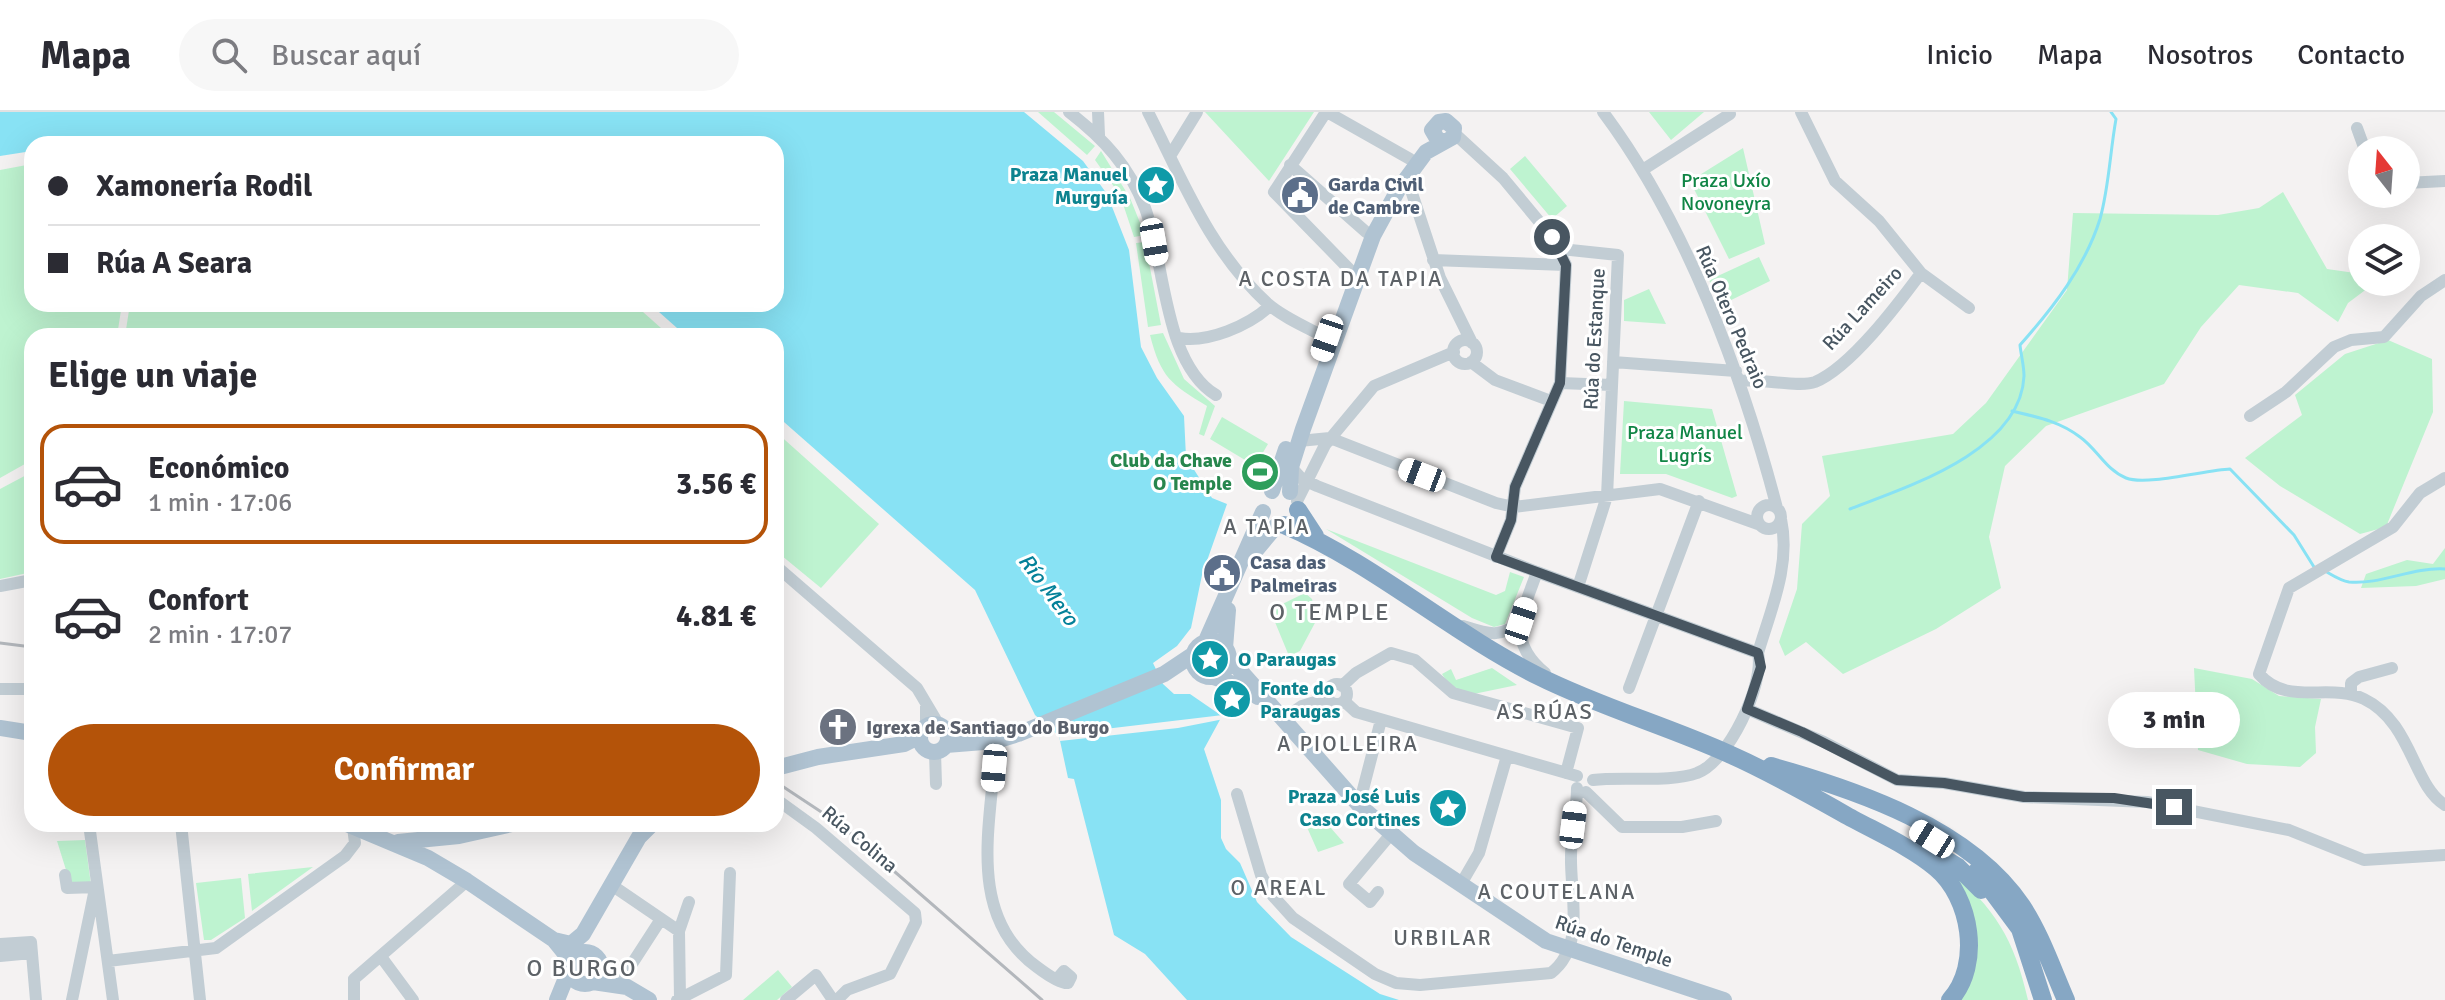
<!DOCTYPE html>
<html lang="es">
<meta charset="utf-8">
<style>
body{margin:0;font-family:Signika,sans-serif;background:#f7f7f7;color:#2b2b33;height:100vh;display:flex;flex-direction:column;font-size:30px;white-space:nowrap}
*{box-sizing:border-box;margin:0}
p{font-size:26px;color:#7c7c81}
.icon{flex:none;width:44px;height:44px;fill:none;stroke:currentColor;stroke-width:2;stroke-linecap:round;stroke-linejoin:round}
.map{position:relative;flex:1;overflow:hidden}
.panel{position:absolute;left:24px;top:216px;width:760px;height:504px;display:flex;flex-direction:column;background:#fff;border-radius:24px;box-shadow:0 8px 32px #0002}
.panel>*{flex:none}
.guide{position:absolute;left:24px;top:24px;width:760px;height:176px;border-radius:24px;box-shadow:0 8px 32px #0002;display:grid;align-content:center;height:176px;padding:0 24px;background:#fff}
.needle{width:52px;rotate:343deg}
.controls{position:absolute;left:2348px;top:24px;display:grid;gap:16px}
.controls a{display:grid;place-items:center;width:72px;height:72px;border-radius:50%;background:#fff;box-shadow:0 8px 32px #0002;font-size:40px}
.end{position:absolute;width:36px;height:36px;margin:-18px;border:10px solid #485661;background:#fff;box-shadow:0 0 0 4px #fff}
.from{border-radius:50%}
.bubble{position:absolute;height:56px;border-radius:28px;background:#fff;box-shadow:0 8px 32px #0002;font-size:26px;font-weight:700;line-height:56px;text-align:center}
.car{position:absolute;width:24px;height:48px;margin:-24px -12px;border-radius:10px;box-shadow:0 0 6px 2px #0007;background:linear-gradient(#fff 24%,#345 0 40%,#fff 0 76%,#345 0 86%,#fff 0)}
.guide b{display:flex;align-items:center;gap:28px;height:76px;font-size:30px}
.guide b+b{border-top:2px solid #e1e1e2}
.guide i{width:20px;height:20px;background:#2b2b33}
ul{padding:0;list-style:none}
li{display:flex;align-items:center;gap:24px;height:120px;margin:0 16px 12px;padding:0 8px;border:4px solid transparent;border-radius:24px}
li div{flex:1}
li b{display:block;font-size:30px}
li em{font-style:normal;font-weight:700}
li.on{border-color:#b45309}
li>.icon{width:72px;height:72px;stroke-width:1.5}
h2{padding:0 24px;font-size:36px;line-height:96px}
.cta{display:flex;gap:16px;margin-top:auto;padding:16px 24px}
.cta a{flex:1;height:92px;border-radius:48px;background:#b45309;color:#fff;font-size:32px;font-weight:700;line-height:92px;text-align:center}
header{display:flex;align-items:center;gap:48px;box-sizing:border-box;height:112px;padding:0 40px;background:#fff;border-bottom:2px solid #e1e1e2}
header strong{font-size:38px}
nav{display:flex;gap:44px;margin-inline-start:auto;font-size:28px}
.search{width:560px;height:72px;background:#f7f7f7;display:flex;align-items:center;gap:20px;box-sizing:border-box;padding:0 28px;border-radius:44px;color:#7c7c81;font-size:30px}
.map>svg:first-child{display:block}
.green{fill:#bef3d0}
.water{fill:#88e2f4}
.pier{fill:#f4f2f2}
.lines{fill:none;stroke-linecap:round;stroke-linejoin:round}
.stream{stroke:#88e2f4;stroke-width:3}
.minor{stroke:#c2cdd4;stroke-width:12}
.major{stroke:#b0c3d2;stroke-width:16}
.highway{stroke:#86a7c4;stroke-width:18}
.rail{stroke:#b3b7bc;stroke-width:3}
.route{stroke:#485661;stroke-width:10}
.labels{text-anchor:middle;stroke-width:6;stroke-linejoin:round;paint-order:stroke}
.culture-label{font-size:20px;font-weight:bold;fill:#0d838f;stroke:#fff;text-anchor:end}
.park-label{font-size:20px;fill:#108545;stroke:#fff}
.service-label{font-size:20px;font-weight:bold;fill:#4e5e75;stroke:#fff;text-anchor:start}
.street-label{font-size:20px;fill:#485661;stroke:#fff}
.leisure-label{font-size:20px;font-weight:bold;fill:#27864d;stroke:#fff;text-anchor:end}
.worship-label{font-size:20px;font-weight:bold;fill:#5b616d;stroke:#fff;text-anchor:start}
.neighbourhood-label{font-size:22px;letter-spacing:2px;fill:#5d6267;stroke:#fff}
.water-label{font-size:22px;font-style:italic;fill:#048199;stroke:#fff}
.quarter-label{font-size:24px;letter-spacing:2px;fill:#5d6267;stroke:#fff}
</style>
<header>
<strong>Mapa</strong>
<div class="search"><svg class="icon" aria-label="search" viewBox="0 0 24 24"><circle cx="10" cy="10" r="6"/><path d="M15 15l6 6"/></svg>Buscar aquí</div>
<nav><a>Inicio</a><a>Mapa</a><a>Nosotros</a><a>Contacto</a></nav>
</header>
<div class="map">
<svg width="2445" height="888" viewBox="0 0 2445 888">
<rect width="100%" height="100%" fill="#f4f2f2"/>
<path class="green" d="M1038,0h16l41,34 -8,9z
M1205,0h109l-45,69z
M1649,0h55l-33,28z
M1743,36l22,96 -36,15 -39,-78z
M1101,39l29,47 15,37 -11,2 -14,-42 -25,-35z
M1525,44l42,50 -15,13 -42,-50z
M32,52v140h90l-5,32h-85v124l-32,18v-308z
M2283,80l44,77 35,5v8h14l-28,21 -10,19 -40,-29 -59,-8 -38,42 -37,57 -118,42 -41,40 -16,71 12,51 -65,41 -93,45 -37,-32 -21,14 -6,-14 18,-53 5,-65 28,-28 -8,-40 131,-22 33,-31 81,-113 6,-77 145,2 41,-7z
M1145,130l16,83 -13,2 -12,-84z
M1759,145l11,24 -49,24 -12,-25z
M1649,177l17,35 -42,-3v-21z
M130,192h504l36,32h-545z
M1163,221l21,46 31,27 -11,30 -5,-2 8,-28c-36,-22 -46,-28 -57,-71z
M2388,228l44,19 1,53 -47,115 -26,7 -80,-48 -35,-28 57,-43 -7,-20 50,-41z
M1624,289l88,8 25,87 -5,2 -66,-24h-46z
M1222,305l46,27 -13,22 -45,-27z
M776,320l103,92 -58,64 -45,-37z
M32,360v100l-32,7v-90z
M1326,417l170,66 9,-4 5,-19 14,5 -19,47 -11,3 -22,-9z
M2445,436v31l-29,7 -55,2 5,-14 41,-14 26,4z
M1305,481l7,6 5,20 -17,32 -11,5 -19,-46z
M1492,556l25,17 -53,11 -15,-11 -7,-11 9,-5 5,11z
M2194,556l58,11 27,17 42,3 -6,28 1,26 -16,14 -53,-3 -49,-14z
M1323,707l21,24 -26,9 -12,-27z
M85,728l6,45 -20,1 -14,-45z
M313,755l-61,44 -4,-37z
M1948,756c47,41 66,70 80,132h-72l13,-23z
M241,766l4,40 -34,22h-7l-8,-57z
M778,858l14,17 -15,13h-34z"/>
<path class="water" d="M0,0h1024l59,49 24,33 22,56 12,97 16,31 27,38 2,41 26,41 15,6 -25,71 -11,53 -14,18 -24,17 10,21 11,10h16l32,22 -18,33 17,51v38l5,11 14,14 17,39 34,35 89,57 19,6h-212l-42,-46 -31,-19 -40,-156 -6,-1 -9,-42 -24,-21 -60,-125 -199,-175v-79h-90l-36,-32h126v-160h-744v7l-32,5z"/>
<path class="pier" d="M1223,603l1,4 -46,9 -118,13 -1,-5 12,-3z"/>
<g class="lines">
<path class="stream" d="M2012,299c25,6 47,10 68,26 17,12 26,33 46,41 20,8 80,-8 104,-9l64,66 20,32
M1850,397c57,-22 171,-58 174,-133 0,-10 -3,-21 -4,-31 33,-37 65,-78 80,-126 9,-32 10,-67 16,-100l-5,-7
M2325,459c7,4 16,10 24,11 32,3 63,-15 96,-13"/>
<path class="minor" d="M1069,0c35,27 60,54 76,96 20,53 18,155 71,187
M1098,0l1,23
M1148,0c35,69 62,139 120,192 16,14 40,24 59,34
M1326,0l-52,80 76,78
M1327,0l83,47
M1603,0c83,111 139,262 174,396
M2357,16l8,22
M1454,21l49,45 49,59 14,28 -6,118 -45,104 -4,33 -15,37
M1170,44l27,-44
M1290,53l76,67
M1644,57l86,-55
M1407,66l33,100 32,65
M2406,71l39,-2
M1561,137l57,6 -11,241 -29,91
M1433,148l133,5
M1921,161l48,35
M1179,226c29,5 69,-12 91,-32
M1453 240a12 12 0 1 1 24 0a12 12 0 1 1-24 0Z
M1471,250l24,18 56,21
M1613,250l123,9
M1740,269c20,-3 59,7 75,1 36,-15 83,-78 106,-109l-42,-52 -44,-40 -34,-69
M1560,271l52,2
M2250,304l36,-24 48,-45 17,-7 33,-3 37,-41 24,-16
M1299,329l31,-3 166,65 18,4 146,-18 98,35
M1291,355l11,12 15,7 220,86
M2445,366l-25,15 -27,34 -104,61 -30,86c28,33 71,8 105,25 48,23 49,87 81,106
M1297,389l28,-56 49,-59 80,-34
M1757 405a12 12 0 1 1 24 0a12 12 0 1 1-24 0Z
M776,454l141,122 22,37
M0,474l32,-6
M1463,514c25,8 37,13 58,-5
M1545,561c-39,-32 -23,-59 -8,-101l221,81
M1327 582a10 10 0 1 1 20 0a10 10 0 1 1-20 0Z
M1342,574l14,-13 35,-20 24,7 38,33 125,35 -12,45
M1629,576l70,-187
M0,577h32
M2351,582v-11l8,-6 33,-9
M1344,589l12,11 221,64
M926,594v21
M1747,597l77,33 73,38 47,3 80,14 123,5 142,28 75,30 81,-5
M1283,607l19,-13 26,-8
M996,629c-3,76 -33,173 41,226 8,6 23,17 31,16l3,-6 -7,-6 -6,7
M935,640l1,32
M1593,668c29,-4 78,3 104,-7 31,-11 68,-89 61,-120 13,-44 33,-88 23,-134
M1586,680l36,35h60l34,-6
M1237,682l24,81 12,21 20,22 82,56 21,9 24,2 131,-12c35,-27 19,-78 20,-117 0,-23 6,-45 6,-68
M776,687l40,29 99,85 1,9 -26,52 -43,16 -10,10
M1359,693l22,-85
M89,712l24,176
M181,712l19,176
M65,763l2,13 30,-1
M1461,772l18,-31 28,-97
M613,774l66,45 1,68
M1378,780l-8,10 -21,-18 42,-50
M679,819l10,-29
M0,832l31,-2 5,58
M0,844l32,-3
M382,846l31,42
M108,849l108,-13 129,-92 10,-13 -2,-16
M612,863l16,-5 33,-51
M72,888l23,-111
M354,888v-21l113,-98
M677,888l49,-25 4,-102
M786,888l30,-25 17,25"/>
<path class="major" d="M1272,379l14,-42
M1290,380l1,-25 12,-38 70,-193 25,-46 28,-38 27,-15 1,-9 -8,-7 -7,1 -7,8 7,12
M1251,444l26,-31
M1193 547a18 18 0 1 1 36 0a18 18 0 1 1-36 0Z
M1205,531l58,-131
M1225,536l3,-38
M1229,546l130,147 55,48 132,88 178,59
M1213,565l30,10 15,10
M920 626a14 14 0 1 1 28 0a14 14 0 1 1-28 0Z
M0,616l32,5
M946,633l50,-4 22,-7 146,-60 30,-20
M776,656l42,-11 86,-13 16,-8
M347,712l81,34 39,23 87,59 17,21
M398,730l61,-6 53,-12
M554,828l17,4 12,-10 56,-97 13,-13
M569 856a16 16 0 1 1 32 0a16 16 0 1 1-32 0Z
M593,870l34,5 22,13
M557,888l13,-32"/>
<path class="highway" d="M1298,398l17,26
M1284,413c91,39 166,107 254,151 62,31 129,50 191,78 43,19 83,42 124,65 28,15 59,29 83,49 35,29 46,97 14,132
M1771,654c85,24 199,62 251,140 19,29 30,62 44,94
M1925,735l33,20 23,23
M1977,759l43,58 23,71"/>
<path class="rail" d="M0,531l32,4
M776,670l65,43 201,175"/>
</g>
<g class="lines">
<path class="route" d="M1552,125l14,28 -6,118 -45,104 -4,33 -15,37 262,96 3,14 -14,42 55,23 95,48 47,3 80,14 90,1 60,9"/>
</g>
<defs>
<symbol id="sight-disc" viewBox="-11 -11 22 22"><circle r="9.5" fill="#0f9aa8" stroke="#fff"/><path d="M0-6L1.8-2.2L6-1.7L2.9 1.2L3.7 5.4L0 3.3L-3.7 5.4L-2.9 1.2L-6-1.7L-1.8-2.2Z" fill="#fff"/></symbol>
<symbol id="civic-disc" viewBox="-11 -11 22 22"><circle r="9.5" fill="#5c6f8a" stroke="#fff"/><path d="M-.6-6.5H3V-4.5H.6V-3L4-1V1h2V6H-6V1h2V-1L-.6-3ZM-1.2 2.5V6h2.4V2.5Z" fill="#fff"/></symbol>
<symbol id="stadium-disc" viewBox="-11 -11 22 22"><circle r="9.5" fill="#2e9e5b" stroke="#fff"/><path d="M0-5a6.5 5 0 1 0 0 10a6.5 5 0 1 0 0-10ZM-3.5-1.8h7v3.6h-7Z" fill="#fff"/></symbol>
<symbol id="church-disc" viewBox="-11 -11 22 22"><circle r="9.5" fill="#6b7280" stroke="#fff"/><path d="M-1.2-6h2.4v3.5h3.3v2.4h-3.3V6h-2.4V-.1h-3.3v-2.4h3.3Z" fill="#fff"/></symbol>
</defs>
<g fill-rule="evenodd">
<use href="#sight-disc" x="1134" y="51" width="44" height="44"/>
<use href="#civic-disc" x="1278" y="61" width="44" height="44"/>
<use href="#stadium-disc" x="1238" y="338" width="44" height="44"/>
<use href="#civic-disc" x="1200" y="439" width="44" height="44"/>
<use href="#sight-disc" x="1188" y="525" width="44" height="44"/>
<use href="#sight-disc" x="1210" y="565" width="44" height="44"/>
<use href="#church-disc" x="816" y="593" width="44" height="44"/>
<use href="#sight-disc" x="1426" y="674" width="44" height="44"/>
</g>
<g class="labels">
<g class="culture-label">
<text x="1128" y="69">Praza Manuel<tspan x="1128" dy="23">Murguía</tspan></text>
<text x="1238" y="554" text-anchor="start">O Paraugas</text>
<text x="1260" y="583" text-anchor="start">Fonte do<tspan x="1260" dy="23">Paraugas</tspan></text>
<text x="1420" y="691">Praza José Luis<tspan x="1420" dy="23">Caso Cortines</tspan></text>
</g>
<g class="park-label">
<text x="1726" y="75">Praza Uxío<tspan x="1726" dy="23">Novoneyra</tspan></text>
<text x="1685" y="327">Praza Manuel<tspan x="1685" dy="23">Lugrís</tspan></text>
</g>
<g class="service-label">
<text x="1328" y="79">Garda Civil<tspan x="1328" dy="23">de Cambre</tspan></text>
<text x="1250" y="457">Casa das<tspan x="1250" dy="23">Palmeiras</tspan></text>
</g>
<g class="street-label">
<text transform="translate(1862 196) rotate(-47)" y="7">Rúa Lameiro</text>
<text transform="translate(1732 205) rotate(67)" y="7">Rúa Otero Pedraio</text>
<text transform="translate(1594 227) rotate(-87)" y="7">Rúa do Estanque</text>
<text transform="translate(860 727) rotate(40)" y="7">Rúa Colina</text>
<text transform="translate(1614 829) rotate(19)" y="7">Rúa do Temple</text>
</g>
<g class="leisure-label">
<text x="1232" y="355">Club da Chave<tspan x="1232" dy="23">O Temple</tspan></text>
</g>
<g class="worship-label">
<text x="866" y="622">Igrexa de Santiago do Burgo</text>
</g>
<g class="neighbourhood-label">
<text x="1341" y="174">A COSTA DA TAPIA</text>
<text x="1267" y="422">A TAPIA</text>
<text x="1545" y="607">AS RÚAS</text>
<text x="1348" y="639">A PIOLLEIRA</text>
<text x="1279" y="783">O AREAL</text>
<text x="1557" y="787">A COUTELANA</text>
<text x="1443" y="833">URBILAR</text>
</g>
<g class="water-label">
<text transform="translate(1049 477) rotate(53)" y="8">Río Mero</text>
</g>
<g class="quarter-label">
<text x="1330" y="508">O TEMPLE</text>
<text x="582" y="864">O BURGO</text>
</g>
</g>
</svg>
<div class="controls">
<a><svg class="needle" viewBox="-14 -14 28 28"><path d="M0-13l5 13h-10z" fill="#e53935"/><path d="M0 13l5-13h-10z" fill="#7c7c81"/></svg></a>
<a><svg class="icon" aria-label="layers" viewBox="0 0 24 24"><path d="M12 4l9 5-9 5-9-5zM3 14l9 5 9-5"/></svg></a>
</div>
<i class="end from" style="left:1552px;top:125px"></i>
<i class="end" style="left:2174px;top:695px"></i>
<div class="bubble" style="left:2108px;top:580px;width:132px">3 min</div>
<i class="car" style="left:1154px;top:130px;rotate:170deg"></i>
<i class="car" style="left:1327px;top:226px;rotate:199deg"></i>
<i class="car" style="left:1422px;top:363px;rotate:291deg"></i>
<i class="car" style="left:1521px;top:509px;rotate:18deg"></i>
<i class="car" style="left:994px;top:656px;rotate:185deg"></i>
<i class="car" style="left:1573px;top:713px;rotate:7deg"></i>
<i class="car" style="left:1932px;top:727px;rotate:302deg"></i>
<div class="guide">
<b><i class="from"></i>Xamonería Rodil</b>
<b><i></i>Rúa A Seara</b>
</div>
<section class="panel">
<h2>Elige un viaje</h2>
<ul>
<li class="on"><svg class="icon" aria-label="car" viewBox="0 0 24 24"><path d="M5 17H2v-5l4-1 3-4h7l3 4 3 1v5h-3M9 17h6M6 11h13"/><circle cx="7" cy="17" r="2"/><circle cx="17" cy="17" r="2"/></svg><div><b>Económico</b><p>1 min · 17:06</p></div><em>3.56 €</em></li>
<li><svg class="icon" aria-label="car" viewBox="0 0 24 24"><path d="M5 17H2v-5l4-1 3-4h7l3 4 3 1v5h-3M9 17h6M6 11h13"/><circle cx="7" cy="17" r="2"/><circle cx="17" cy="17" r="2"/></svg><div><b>Confort</b><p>2 min · 17:07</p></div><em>4.81 €</em></li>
</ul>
<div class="cta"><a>Confirmar</a></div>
</section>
</div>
